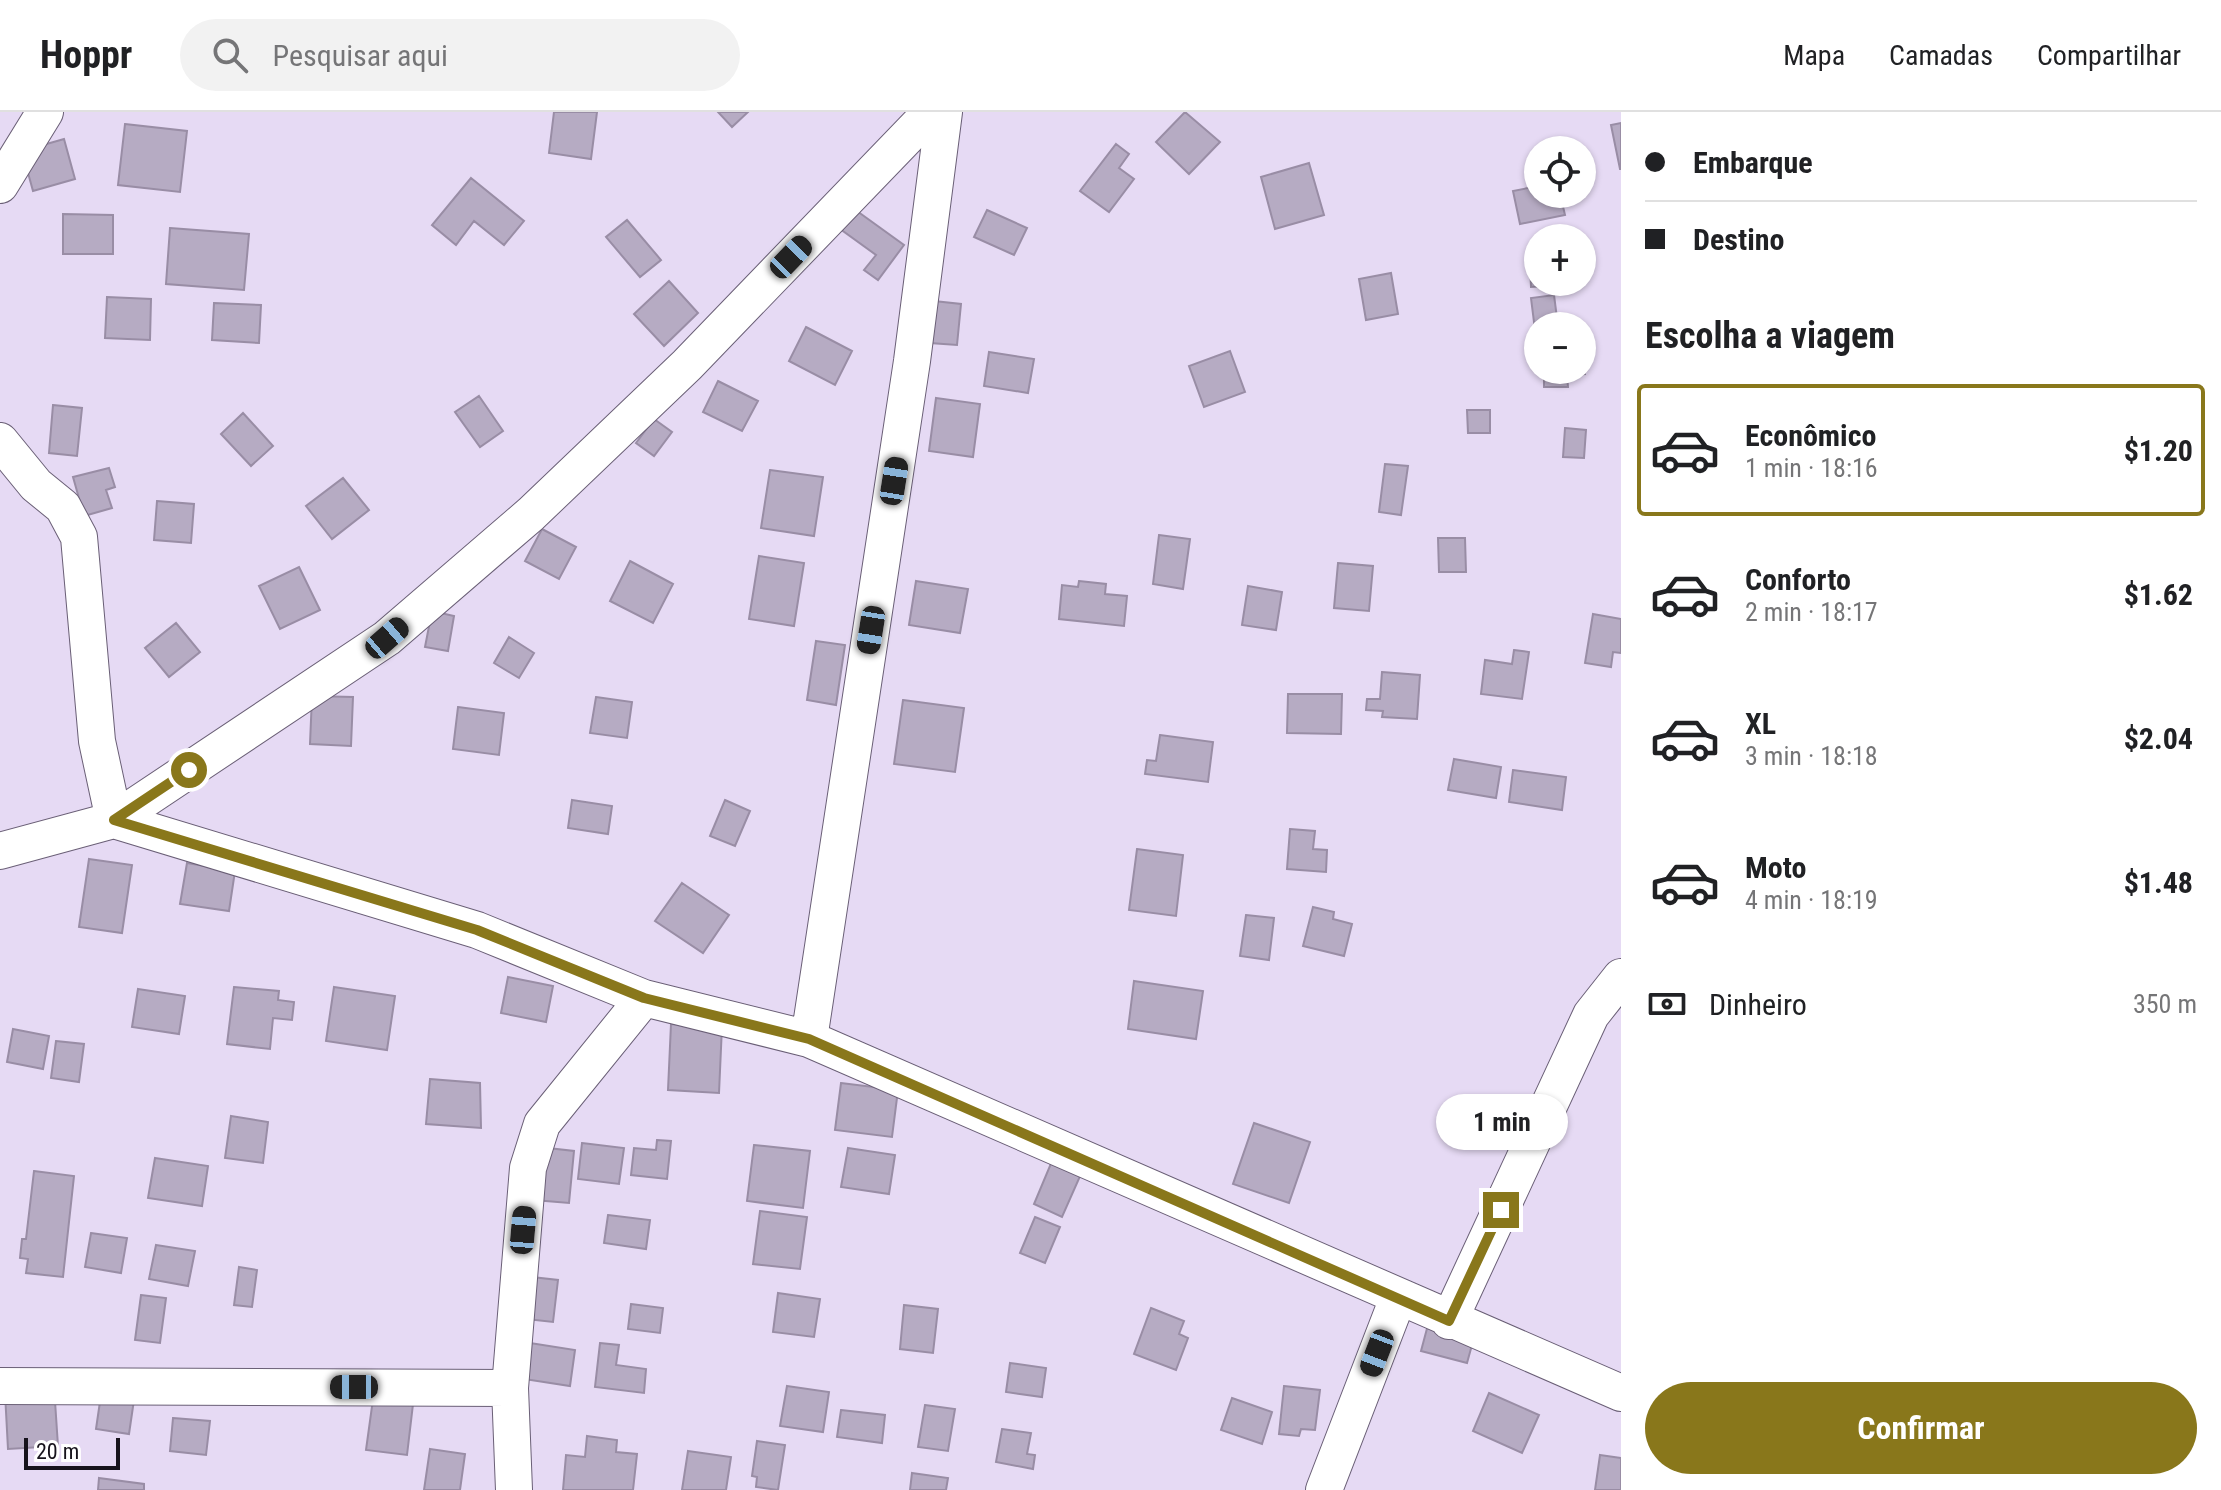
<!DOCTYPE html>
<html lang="pt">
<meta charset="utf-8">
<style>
body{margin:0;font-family:"Roboto Condensed",sans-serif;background:#f2f2f2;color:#202124;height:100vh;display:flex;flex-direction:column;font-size:30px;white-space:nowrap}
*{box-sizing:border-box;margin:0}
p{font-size:26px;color:#757577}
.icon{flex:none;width:44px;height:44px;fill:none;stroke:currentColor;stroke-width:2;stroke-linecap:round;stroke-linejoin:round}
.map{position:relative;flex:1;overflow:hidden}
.panel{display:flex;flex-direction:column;background:#fff;width:600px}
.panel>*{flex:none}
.top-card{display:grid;align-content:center;height:176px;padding:0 24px;background:#fff}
.controls{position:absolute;left:1524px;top:24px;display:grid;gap:16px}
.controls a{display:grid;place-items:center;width:72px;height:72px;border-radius:50%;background:#fff;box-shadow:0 2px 6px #0004;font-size:40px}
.scale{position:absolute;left:24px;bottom:20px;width:96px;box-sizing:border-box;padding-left:8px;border:4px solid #17131c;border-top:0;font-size:22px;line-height:28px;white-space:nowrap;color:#17131c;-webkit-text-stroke:6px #fff;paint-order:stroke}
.end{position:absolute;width:36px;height:36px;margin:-18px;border:10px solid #89771b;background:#fff;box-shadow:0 0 0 4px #fff}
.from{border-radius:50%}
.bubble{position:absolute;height:56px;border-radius:28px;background:#fff;box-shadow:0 2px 6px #0004;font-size:26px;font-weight:700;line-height:56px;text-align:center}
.car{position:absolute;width:24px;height:48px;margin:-24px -12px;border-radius:10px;box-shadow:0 0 6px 2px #0007;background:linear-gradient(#222 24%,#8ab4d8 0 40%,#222 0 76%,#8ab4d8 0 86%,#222 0)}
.top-card b{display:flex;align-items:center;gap:28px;height:76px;font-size:30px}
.top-card b+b{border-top:2px solid #e0e0e0}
.top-card i{width:20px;height:20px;background:#202124}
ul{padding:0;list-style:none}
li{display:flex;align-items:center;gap:24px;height:132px;margin:0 16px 12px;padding:0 8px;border:4px solid transparent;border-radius:8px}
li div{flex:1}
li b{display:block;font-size:30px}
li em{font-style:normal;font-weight:700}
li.selected{border-color:#89771b}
li>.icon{width:72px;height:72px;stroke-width:1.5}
h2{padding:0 24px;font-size:36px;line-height:96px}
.pay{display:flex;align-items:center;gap:20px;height:88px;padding:0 24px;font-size:30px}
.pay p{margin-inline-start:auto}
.button{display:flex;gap:16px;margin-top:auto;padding:16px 24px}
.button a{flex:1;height:92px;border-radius:48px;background:#89771b;color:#fff;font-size:32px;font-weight:700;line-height:92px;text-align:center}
header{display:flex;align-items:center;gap:48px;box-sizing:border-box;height:112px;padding:0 40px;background:#fff;border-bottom:2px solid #e0e0e0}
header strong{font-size:38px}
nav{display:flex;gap:44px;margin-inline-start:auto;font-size:28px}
.search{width:560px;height:72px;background:#f2f2f2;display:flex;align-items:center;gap:20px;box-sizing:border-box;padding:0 28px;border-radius:44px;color:#757577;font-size:30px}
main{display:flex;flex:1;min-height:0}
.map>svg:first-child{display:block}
.building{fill:#b6abc3;stroke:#998da5;stroke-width:2}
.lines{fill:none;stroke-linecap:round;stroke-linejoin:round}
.street-casing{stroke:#6a5f76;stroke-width:38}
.street{stroke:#fff;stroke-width:36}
.route{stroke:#89771b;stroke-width:10}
</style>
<header>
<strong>Hoppr</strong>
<div class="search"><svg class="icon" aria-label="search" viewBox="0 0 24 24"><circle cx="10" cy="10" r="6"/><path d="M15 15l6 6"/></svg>Pesquisar aqui</div>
<nav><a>Mapa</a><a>Camadas</a><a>Compartilhar</a></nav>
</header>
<main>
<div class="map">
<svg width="1621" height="1378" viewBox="0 0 1621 1378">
<rect width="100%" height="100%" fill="#e6daf4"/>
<path class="building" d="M554,0h43l-6,47 -42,-6z
M718,0h30l-16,15z
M1185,0l35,30 -31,32 -33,-32z
M1621,11v46h-1l-9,-44z
M125,12l62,7 -7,61 -62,-7z
M64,27l11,40 -42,12 -11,-40z
M1116,32l13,10 -10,14 15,11 -25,33 -29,-21z
M1309,51l15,52 -49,14 -14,-52z
M471,66l53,43 -20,24 -30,-24 -18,24 -24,-20z
M1538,74v8h22l5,21 -45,9 -7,-33z
M850,94l54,39 -26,35 -14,-10 12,-15 -40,-29z
M987,98l40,18 -13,27 -40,-18z
M63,102l50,1v39h-50z
M627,108l34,40 -21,17 -34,-40z
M170,116l79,6 -5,56 -78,-6z
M1538,151v19l24,3 -31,2 -1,-23z
M1391,161l7,41 -32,6 -7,-41z
M669,169l29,32 -34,33 -30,-32z
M1554,183l4,31h-20l-3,4 -4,-32z
M107,185l44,2 -1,41 -45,-2z
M934,189l27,3 -4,41 -27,-2z
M214,191l47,2 -2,38 -47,-3z
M806,215l46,24 -17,34 -46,-24z
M1583,235l2,27 -18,1 1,12h-24v-17h38z
M1230,239l15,41 -41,15 -15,-41z
M989,240l45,7 -6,34 -44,-7z
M718,269l40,20 -16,30 -39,-19z
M479,284l24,35 -23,16 -25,-35z
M936,286l44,6 -7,53 -44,-6z
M53,293l29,3 -5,48 -28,-3z
M1467,298h23v23h-22z
M243,301l30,33 -22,20 -30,-32z
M654,307l18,13 -18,24 -18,-13z
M1565,316l21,2 -2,28 -21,-1z
M1385,352l23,2 -7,49 -22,-3z
M109,356l6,19 -9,3 6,18 -28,8 -11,-39z
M770,358l53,7 -9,59 -53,-8z
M343,366l26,32 -37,29 -26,-33z
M157,389l37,3 -3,39 -37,-3z
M542,417l34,18 -17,32 -34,-18z
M1159,423l31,4 -7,50 -30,-5z
M1438,426h27l1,34h-27z
M759,444l45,7 -10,63 -45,-7z
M630,449l43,23 -20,39 -43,-22z
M1338,451l35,3 -4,45 -35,-3z
M299,455l21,43 -40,19 -21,-43z
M916,469l52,8 -8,44 -51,-8z
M1079,469l27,3 -1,10 22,2 -3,30 -65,-7 3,-34 16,2z
M1248,474l34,6 -6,38 -34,-5z
M432,499l22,5 -6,35 -23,-4z
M1593,502l28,5v34l-8,-1 -2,15 -26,-4z
M176,511l24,29 -31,25 -24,-29z
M509,525l25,16 -15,25 -25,-15z
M816,529l29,4 -9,60 -29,-5z
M1514,538l15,2 -7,47 -41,-5 4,-34 27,4z
M1382,560l38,3 -3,44 -35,-2 1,-6 -17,-1 1,-11h13z
M1288,582h54l-1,40 -54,-1z
M312,584l41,1 -2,49 -41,-2z
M596,585l36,5 -5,36 -37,-5z
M903,588l61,8 -9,64 -61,-8z
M458,595l46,6 -5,42 -46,-6z
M1160,623l53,7 -5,40 -63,-8 2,-14 9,1z
M1454,647l47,8 -5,31 -48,-8z
M1513,658l53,7 -4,33 -53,-8z
M572,688l40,6 -4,28 -40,-6z
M725,688l25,11 -15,35 -25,-10z
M1290,717l25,2 -2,18 14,1 -1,22 -39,-3z
M1137,737l46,6 -7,61 -47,-6z
M89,747l43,6 -10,68 -43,-6z
M187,751l48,8 -6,40 -49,-7z
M682,771l47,32 -26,38 -48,-32z
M1313,795l21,5 -1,7 19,5 -8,32 -41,-10z
M1246,803l28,3 -5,42 -29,-4z
M508,865l45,9 -7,36 -45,-9z
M1134,869l69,10 -7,48 -68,-10z
M234,875l45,4 -1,9 16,2 -2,18 -19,-2 -3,31 -43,-5z
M334,875l61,9 -8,54 -61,-9z
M138,877l47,7 -6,38 -47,-7z
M671,912l51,2 -3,67 -51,-3z
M13,917l36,7 -6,33 -36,-7z
M56,929l28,3 -5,38 -28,-4z
M430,967l50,4 1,45 -55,-4z
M841,971l57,7 -6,47 -57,-7z
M231,1004l37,6 -5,41 -38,-5z
M1254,1011l56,19 -21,61 -56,-19z
M657,1028l14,1 -4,38 -36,-4 3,-27 22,2z
M582,1031l42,5 -5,36 -41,-5z
M754,1033l56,6 -7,57 -56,-7z
M539,1035l35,4 -5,52 -35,-3z
M848,1036l47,7 -6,39 -48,-7z
M155,1046l53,8 -6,40 -54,-8z
M1052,1049l29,13 -19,43 -28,-13z
M34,1059l40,5 -11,101 -37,-4 2,-14 -8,-1 2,-19h4z
M760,1099l47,6 -7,52 -47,-5z
M608,1103l42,5 -4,29 -42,-6z
M1035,1105l25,10 -15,36 -25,-10z
M91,1121l36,5 -6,35 -36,-6z
M156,1133l39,6 -7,35 -39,-7z
M239,1155l18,3 -5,37 -18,-2z
M523,1164l35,4 -5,42 -35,-4z
M778,1181l42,6 -6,38 -41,-5z
M141,1183l25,3 -6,45 -25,-3z
M631,1192l32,4 -3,25 -32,-4z
M904,1193l34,4 -5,44 -33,-4z
M1151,1196l33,13 -5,13 9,4 -12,32 -42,-16z
M1429,1209l46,13 -8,29 -46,-12z
M530,1231l45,7 -5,36 -46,-7z
M600,1231l19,2 -3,20 30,4 -2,24 -49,-6z
M1010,1251l36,5 -4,29 -36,-5z
M787,1274l42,6 -6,40 -43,-6z
M1284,1274l36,4 -5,40 -14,-1 -2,7 -20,-2z
M102,1276l33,5 -6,41 -33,-5z
M5,1281l50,8 3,45 -50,3z
M1489,1281l50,22 -17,38 -49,-22z
M1232,1286l40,14 -10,32 -41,-14z
M373,1287l40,5 -6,51 -41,-5z
M925,1293l30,4 -7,42 -30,-4z
M841,1298l44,5 -3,28 -45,-6z
M173,1306l37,3 -4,34 -36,-4z
M1002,1317l29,4 -4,21 8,1 -2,14 -37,-7z
M587,1324l30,4 -1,12 21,2 -4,36h-70l3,-35 19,2z
M757,1329l28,4 -7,45 -22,-3 1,-10 -5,-1z
M430,1337l35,5 -5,36h-36z
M688,1339l43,6 -5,33h-44z
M1600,1343l21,3v32h-26z
M912,1361l36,5 -2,12h-36z
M99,1366l45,6v6h-46z"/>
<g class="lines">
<defs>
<path id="street" d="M0,73l45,-73
M0,329l36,44 27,22 16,30 18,204 17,79 363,110 167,68 165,41 812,354
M0,739l114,-31 273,-182 144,-124 156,-149 244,-253
M809,927l103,-678 32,-249
M1449,1209l142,-306 30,-38
M0,1274l510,2
M514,1378l-4,-102 18,-220 14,-44 102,-126
M1324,1378l74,-192"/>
</defs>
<use href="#street" class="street-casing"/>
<use href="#street" class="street"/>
</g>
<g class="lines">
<path class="route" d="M189,658l-75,50 363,110 167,68 165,41 640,282 52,-111"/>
</g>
</svg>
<div class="controls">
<a><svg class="icon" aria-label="locate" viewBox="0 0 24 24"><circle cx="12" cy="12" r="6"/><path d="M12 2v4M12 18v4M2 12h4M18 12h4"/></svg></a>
<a>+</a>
<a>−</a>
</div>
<div class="scale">20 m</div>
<i class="end from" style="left:189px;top:658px"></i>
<i class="end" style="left:1501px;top:1098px"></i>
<div class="bubble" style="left:1436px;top:982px;width:132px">1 min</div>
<i class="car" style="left:791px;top:145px;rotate:44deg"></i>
<i class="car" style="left:894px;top:369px;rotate:9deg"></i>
<i class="car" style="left:871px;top:518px;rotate:189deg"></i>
<i class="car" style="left:387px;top:526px;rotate:49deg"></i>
<i class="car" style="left:523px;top:1118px;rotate:5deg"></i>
<i class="car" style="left:1377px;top:1241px;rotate:201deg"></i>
<i class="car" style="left:354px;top:1275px;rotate:270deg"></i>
</div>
<section class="panel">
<div class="top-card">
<b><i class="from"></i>Embarque</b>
<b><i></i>Destino</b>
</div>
<h2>Escolha a viagem</h2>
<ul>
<li class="selected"><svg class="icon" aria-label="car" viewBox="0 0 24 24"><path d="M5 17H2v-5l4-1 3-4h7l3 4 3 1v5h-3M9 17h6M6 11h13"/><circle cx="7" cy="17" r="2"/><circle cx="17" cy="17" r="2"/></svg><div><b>Econômico</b><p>1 min · 18:16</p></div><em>$1.20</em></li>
<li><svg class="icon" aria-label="car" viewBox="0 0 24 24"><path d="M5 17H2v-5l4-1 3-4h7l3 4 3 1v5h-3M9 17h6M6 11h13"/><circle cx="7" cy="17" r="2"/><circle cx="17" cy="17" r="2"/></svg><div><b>Conforto</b><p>2 min · 18:17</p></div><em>$1.62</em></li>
<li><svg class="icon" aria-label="car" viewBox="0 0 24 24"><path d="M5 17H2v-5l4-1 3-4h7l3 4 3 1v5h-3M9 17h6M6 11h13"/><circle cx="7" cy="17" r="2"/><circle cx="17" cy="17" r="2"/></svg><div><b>XL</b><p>3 min · 18:18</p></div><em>$2.04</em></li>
<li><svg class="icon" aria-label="car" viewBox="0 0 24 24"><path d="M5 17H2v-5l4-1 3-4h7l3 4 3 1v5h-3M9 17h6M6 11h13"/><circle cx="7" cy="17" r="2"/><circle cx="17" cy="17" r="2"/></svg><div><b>Moto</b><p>4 min · 18:19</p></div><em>$1.48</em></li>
</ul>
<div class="pay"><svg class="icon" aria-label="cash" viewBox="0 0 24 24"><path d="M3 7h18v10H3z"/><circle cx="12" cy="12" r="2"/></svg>Dinheiro<p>350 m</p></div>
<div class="button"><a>Confirmar</a></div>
</section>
</main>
